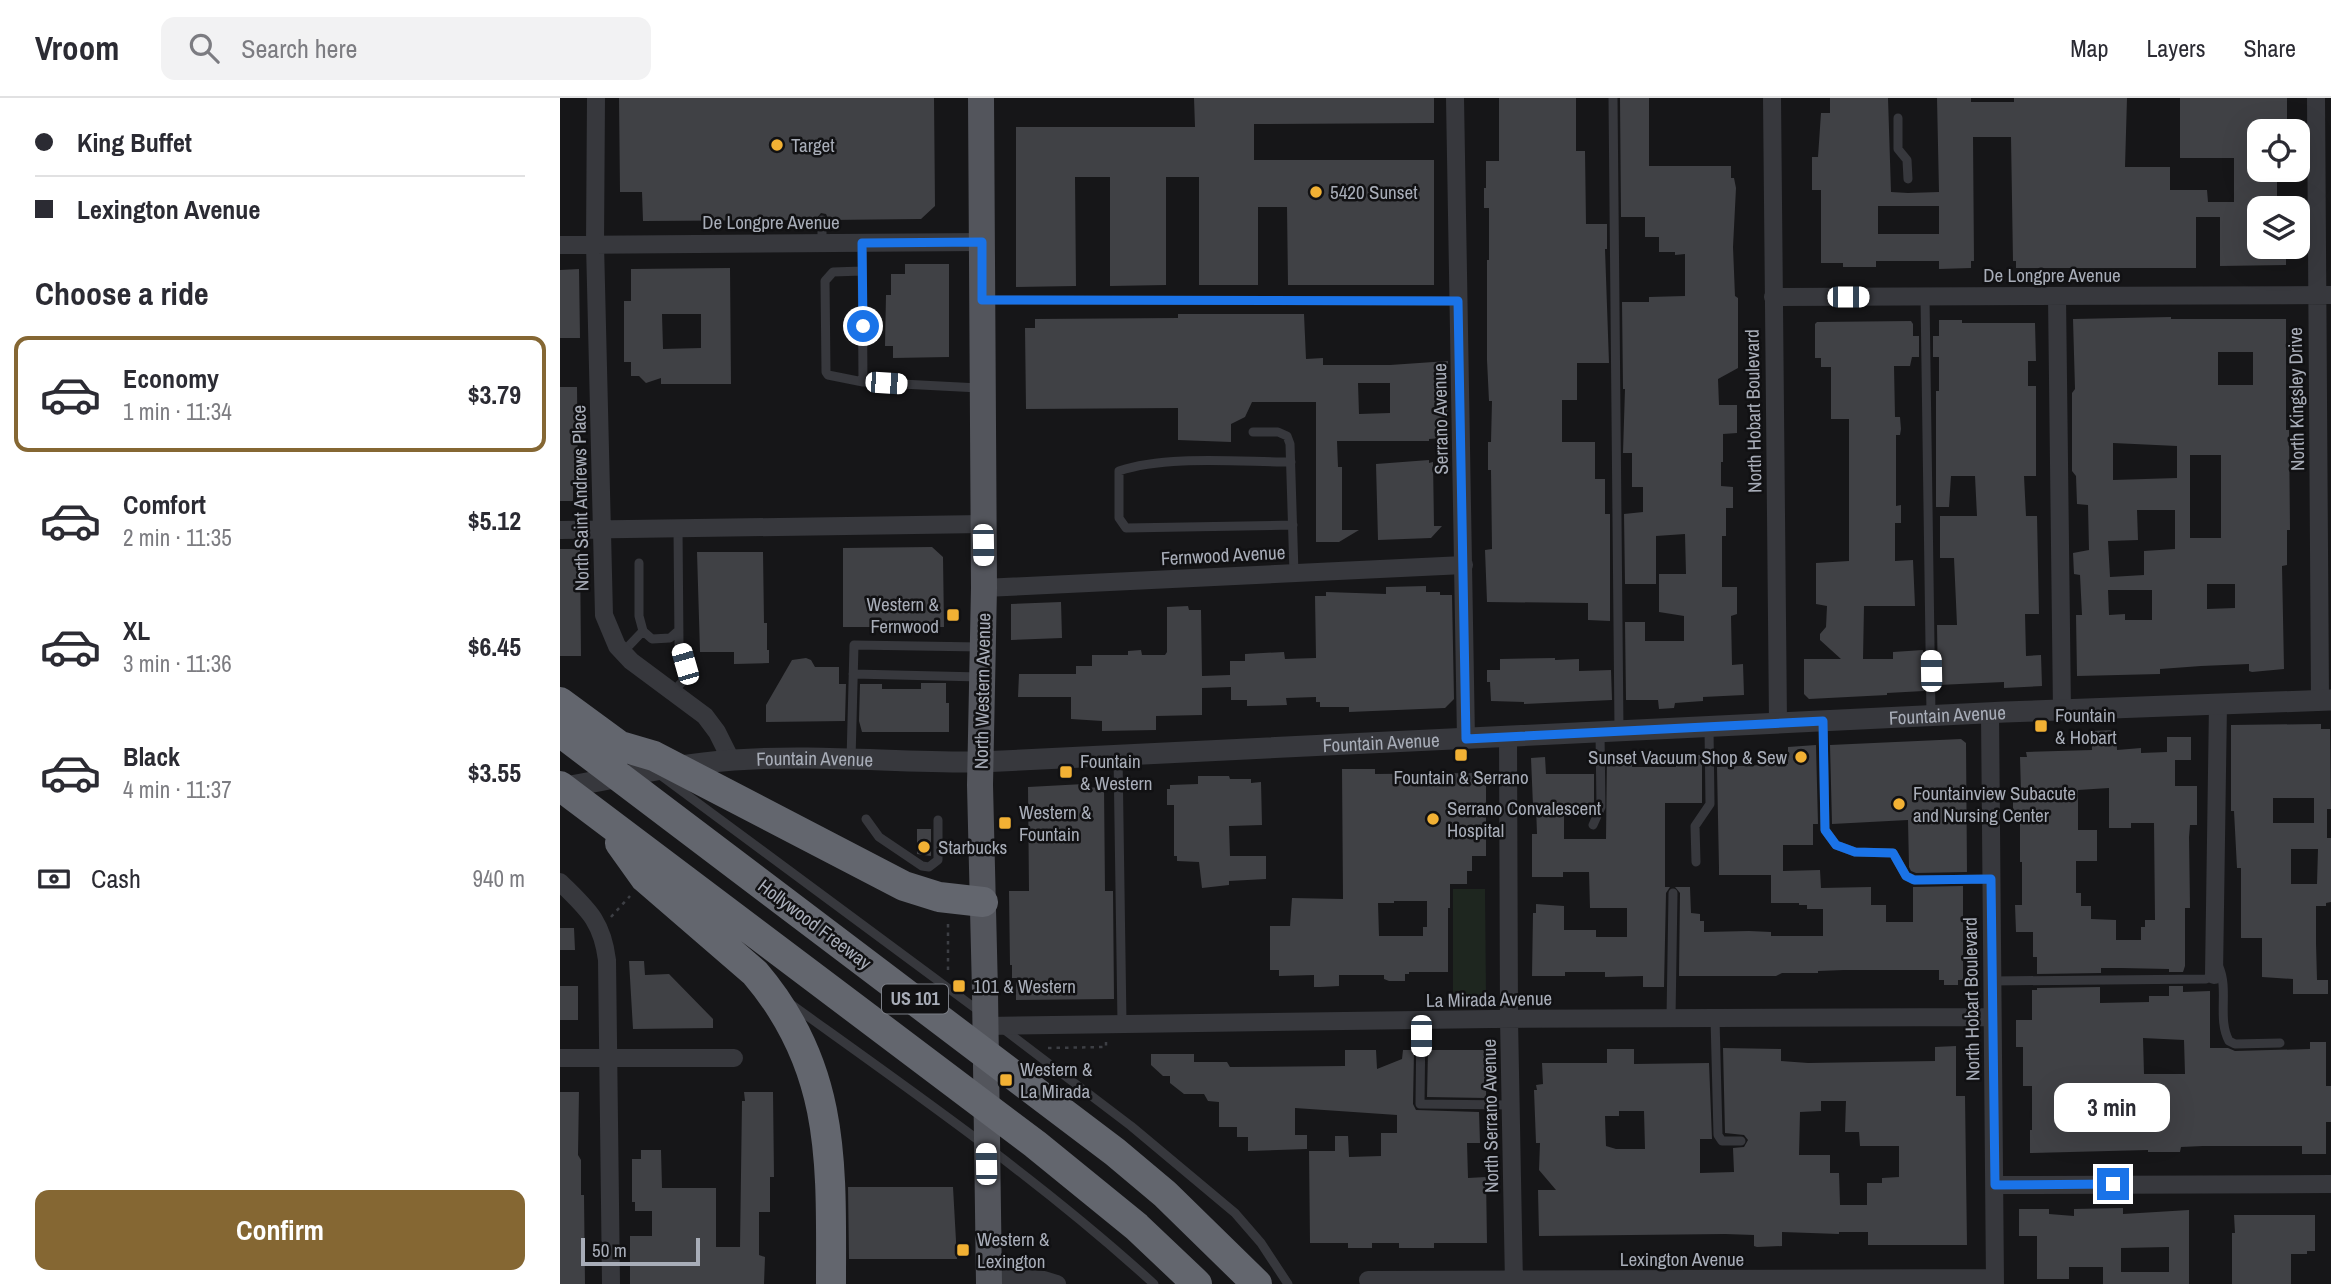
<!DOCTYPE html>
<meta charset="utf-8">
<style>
body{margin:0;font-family:"Archivo Narrow",sans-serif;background:#f2f2f3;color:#2b2b33;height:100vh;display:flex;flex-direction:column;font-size:26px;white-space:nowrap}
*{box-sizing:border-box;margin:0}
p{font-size:23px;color:#7c7c81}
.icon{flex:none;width:38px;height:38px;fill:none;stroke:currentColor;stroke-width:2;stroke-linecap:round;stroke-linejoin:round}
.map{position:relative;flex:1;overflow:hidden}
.drawer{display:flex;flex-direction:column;background:#fff;width:560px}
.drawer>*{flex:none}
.top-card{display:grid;align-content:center;height:154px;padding:0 35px;background:#fff}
.buttons{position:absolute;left:1687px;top:21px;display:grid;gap:14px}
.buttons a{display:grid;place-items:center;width:63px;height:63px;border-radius:14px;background:#fff;box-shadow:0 7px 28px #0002;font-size:35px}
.scale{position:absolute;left:21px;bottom:18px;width:119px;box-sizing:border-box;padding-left:7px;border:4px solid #a8adb8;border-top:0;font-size:19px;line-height:24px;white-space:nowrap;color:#a8adb8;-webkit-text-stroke:5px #111113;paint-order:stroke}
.end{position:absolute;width:32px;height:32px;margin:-16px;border:9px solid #1a73e8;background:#fff;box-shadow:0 0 0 4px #fff}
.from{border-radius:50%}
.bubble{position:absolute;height:49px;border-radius:14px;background:#fff;box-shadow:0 7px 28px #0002;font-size:23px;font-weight:700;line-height:49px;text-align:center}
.car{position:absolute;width:21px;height:42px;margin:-21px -10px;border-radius:9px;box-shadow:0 0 5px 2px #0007;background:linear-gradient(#fff 24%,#345 0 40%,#fff 0 76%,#345 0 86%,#fff 0)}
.top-card b{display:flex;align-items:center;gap:24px;height:66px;font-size:26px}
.top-card b+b{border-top:2px solid #e1e1e2}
.top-card i{width:18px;height:18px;background:#2b2b33}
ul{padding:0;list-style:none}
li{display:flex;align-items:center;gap:21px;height:116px;margin:0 14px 10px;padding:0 21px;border:4px solid transparent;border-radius:14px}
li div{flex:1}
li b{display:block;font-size:26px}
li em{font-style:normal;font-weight:700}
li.on{border-color:#856733}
li>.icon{width:63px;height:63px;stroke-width:1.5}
h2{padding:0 35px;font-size:32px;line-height:84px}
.pay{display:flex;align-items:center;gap:18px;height:77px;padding:0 35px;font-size:26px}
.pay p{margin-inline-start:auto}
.button{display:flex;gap:14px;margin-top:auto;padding:14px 35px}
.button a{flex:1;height:80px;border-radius:14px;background:#856733;color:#fff;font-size:28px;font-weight:700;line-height:80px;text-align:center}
header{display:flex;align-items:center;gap:42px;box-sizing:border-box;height:98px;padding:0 35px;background:#fff;border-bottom:2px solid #e1e1e2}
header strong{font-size:33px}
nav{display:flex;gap:38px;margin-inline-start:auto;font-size:24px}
.search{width:490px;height:63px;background:#f2f2f3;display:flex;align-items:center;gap:18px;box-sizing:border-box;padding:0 24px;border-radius:14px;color:#7c7c81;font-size:26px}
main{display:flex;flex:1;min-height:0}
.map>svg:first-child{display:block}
.park{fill:#1e261f}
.building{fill:#404145;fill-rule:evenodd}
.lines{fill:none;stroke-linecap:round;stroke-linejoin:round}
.path{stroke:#3d3f44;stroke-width:2.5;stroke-dasharray:3.5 5;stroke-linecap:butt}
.service{stroke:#37383d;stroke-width:9}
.minor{stroke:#37383d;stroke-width:18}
.tertiary{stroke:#37383d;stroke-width:21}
.primary{stroke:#53555c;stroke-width:26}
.motorway{stroke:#63666e;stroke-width:30}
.route{stroke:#1a73e8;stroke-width:9}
.poi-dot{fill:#f2b134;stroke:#111113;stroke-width:2.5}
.labels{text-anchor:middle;stroke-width:5;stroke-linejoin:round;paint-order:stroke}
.shield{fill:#111113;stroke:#7b7e86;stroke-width:2}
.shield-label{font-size:18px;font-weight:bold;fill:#a8adb8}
.poi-label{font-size:19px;fill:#a8adb8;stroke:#111113;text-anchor:start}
.street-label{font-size:19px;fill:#a8adb8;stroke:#111113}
</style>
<header>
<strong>Vroom</strong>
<div class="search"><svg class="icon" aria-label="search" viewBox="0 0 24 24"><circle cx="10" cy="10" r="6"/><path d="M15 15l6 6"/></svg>Search here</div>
<nav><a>Map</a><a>Layers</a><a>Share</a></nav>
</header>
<main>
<section class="drawer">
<div class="top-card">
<b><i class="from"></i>King Buffet</b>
<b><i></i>Lexington Avenue</b>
</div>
<h2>Choose a ride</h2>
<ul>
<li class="on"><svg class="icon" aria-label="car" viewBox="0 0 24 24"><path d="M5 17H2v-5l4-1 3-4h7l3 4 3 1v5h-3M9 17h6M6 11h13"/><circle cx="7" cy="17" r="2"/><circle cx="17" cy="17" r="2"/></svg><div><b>Economy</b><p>1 min · 11:34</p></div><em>$3.79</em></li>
<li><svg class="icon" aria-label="car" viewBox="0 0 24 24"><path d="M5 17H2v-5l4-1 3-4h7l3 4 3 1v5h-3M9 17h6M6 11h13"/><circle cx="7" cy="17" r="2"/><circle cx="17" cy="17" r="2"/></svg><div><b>Comfort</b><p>2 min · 11:35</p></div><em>$5.12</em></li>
<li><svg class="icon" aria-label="car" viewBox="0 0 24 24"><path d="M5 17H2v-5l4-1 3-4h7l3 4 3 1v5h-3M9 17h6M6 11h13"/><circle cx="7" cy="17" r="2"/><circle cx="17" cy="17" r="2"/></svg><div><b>XL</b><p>3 min · 11:36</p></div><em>$6.45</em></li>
<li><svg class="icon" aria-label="car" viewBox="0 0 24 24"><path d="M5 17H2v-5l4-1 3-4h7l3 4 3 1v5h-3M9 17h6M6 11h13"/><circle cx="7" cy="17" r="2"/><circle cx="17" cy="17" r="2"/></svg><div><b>Black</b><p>4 min · 11:37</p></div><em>$3.55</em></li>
</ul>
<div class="pay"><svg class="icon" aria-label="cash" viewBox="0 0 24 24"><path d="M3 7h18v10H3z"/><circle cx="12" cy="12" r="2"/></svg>Cash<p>940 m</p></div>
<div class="button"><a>Confirm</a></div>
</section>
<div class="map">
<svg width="1771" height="1186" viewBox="0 0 1771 1186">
<rect width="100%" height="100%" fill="#161618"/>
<path class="park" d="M893,791h32l1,107h-33z"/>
<path class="building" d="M59,0h315l1,108 -14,13 -92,1 -3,-6 -5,-1 -6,7 -172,1 -1,-29h-22z
M634,0h240v25l-180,1v36h180v125h-146l-1,-78h-29v78h-59v-108h-33v108l-56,1v-109h-35l1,109 -60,1v-160h179z
M939,0h77v53h9l1,73h21v25h-2l4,114h-32v37h-15v42h33v37h10v35h5v107l-22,-1v-17l-101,-1 -2,-52 7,-1 -1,-79h-3v-28h3l1,-41h-3l-2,-41v-100h2v-52h-5v-20h2v-27h13z
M1060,0h29v68h82v12h3l2,10 -3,59 2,49 3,2v70l-20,11 1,26h18v28l-14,1v28h-2v24l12,1v21h-7v28h-4v51h15v27l-6,2 1,49 11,-1 1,31 -41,2v4l-28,2 -1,5 -15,1 -1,-9h-32l-1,-78h20v19h39v-25l-25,-4v-38h27l-1,-40 -29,2v48h-31l-1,-70 19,-2v-25h-11v-34h-9l2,-64h-2l-1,-87h27v-5l36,-1v-42l-10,1v-3h-16v-15h-14v-20h-24z
M1270,0h58l3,94 17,1 31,-1 -2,-94h34v4h43v-4h113l-2,69h45v23h37l1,12h26v-44h-54v-60h107v33h-28v39h18v38h-18v39h27v18l-66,1v-49h-24v51h-180v-7h-3l-2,-124h-38l1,124h-3v7l-32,1v-8h-63v6h-33v-4h-22v-73h-9v-33h6l3,-44h9zM1318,108h61v28h-61z
M345,166h44v93l-56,1v-12h-8l1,-51h5v-21h14z
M170,170l1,116h-70v-6l-15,5 -7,-7h-8v-14h-7v-61h7v-32zM102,216h39v34l-38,1z
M19,171l1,69h-20v-68z
M618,216h126l2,45 17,-1v7h67l58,-4 -1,73 -5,4 -13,1v2h-92l1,26h4v63h17l-20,12h-23v-140h-64l-7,15 -14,7v18l-53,-2v-32l-152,1 -1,-81h10v-9l143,-1zM798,285h32v30l-31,1z
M1611,219v2h115v111h3l1,100h-3v35l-5,1 2,103 -32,3 -3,-1v-7l-48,2 -41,3v5l-83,2 -1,-61h6l-2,-40 -6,-1 -1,-21 16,-3 -1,-45 -11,-1 -1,-28 -4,-5v-78l3,-4 -2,-70zM1658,254h35v33h-35zM1553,345l64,3v32l-64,2zM1630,357h31v83h-31zM1577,412h38v39l-31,2v24l-34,2 -2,-36 30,-1zM1647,486h28v24l-28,1zM1548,492h44v30h-27v-6l-16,1z
M1379,222h23v3h73l1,38h-8v25h8v90h-12l2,40h11l2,98h-14l1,42 15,-1 1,31 -38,2v-6l-66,3 -1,-60h20l-3,-67h-14v-42h37l-2,-40h-24l-2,31h-13v-116h3v-34h-6v-21h6z
M1351,223l2,3v12h6v21h-7l-2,9h-16l1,51h5l1,12 -1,6h-4v71l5,-1v18h-6v38l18,-1 2,46h-51l-1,53h30v-7l30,-2 1,41 -37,2v2l-78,4 -5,-5v-35h37l-21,-19v-6l6,-7 1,-21 -11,-2v-41l33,-2v-142h-18v-52h-10v-9h-6v-34l2,-2z
M0,289h17l1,91h-2v7h-3v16h-13z
M869,362v3l4,-1 1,64h8l-11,12 -53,2 -2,-76z
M372,449l11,10 1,70h-101v-79z
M0,451h20l1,107h-21z
M137,454h66l1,71h3v27h2v13l-35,1v-12h-34z
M866,488v6h14v3h12l2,104 -9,9 -96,4v-5h-29v-5h-4v-5l-30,1 1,7 -40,1v-6h-16v-13l-29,1v27l-46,1v14l-54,1v-10l-31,-2v-22h-53l1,-23h57v-8h16v-11h36v-4l13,-1 1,5h23l2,-3v-45l21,-1 1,4h12l1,66 28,-1v-14h15v-7l39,-2 1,7 31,-1 -1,-62h11v-4l60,2v-7z
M501,504l1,36 -51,2v-36z
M246,560l5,2 4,7h24v17h7l-1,37 -79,1v-17l26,-45z
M995,560v2l24,-1v12l32,-1 1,30 -88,4v-2l-33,-1 -1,-19h-3v-12h13v-11z
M361,585h25v20h3v29h-87l-3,-11 1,-37h22v5h39z
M1761,626v5h9l1,80h-4v29h4v64l-5,1v3h-10v37l1,37h11v14h-35v-15l-31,-2v-39h-21v-70h-4l-3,-57h-3v-86zM1713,700h41v25h-41zM1731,751h27l-1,35h-26z
M1556,632l1,20 24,-2v5l26,-1v-15h24v23h-16v26h22v39h-7l-1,12 1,71h-5v58l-2,6h-14v-3l-48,-1h-20v5l-64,1v-17h-4v-25h-17l-1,-27h7v-43h-2v-44h-7v-26h8l-1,-35h7l-1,-5 66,-2 -1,-19zM1549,690v40h22v-5h23l1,97h-10v7h-4v13h-25v-20l-25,-1v-13h-10v-13h-5v-32h21v-31h-19v-40z
M1401,641l5,4 1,129 -51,1 -5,-2 -2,-4 -1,-47 -76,4 -2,-79z
M1256,647l2,79h-5v21h-30v26l37,-1 1,18 50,-1v18h15v17h27v-35l50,-1v94h-5v5h-14v-5h-5v-10h-95l-26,1v2h-36l-6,3h-97l1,-83 -5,-6h15l1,26 9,1v7h4v11l45,-1 22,1v4h52v-27h-16v-4h-8v-2h-28v-28h-52v-7l-2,-101 71,-3v-17z
M1072,656v13h44v-12h26v48h-37v84h5l-4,6 -2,94h-21v-11l-38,1v-5h-40v4h-33l1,-63h3v-9l28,2v24h32v7h31v-29h-37l-1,-36h-26v5h-31v-43h5l-1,-28h-3l-2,-48 14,-1 1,17h48v32l-3,6h-27v27h42l1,-84z
M782,671h33v5l104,-1 7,6v77h-14v15h-5v13h-17v24h-2v64h-39v2h-4v7h-16l-5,-2v-4h-45v11l-19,1h-6v-12l-35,1v-6h-9v-44h20l2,-28 51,1zM834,803h33v26h-4v9h-44l-1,-33h16z
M638,678h31l1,3h21v4l10,-1 1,43 -33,1 1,30h36v23l-37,2v4l-27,3 -3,-26 -22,-1v-5h-3v-51h-7v-16h3v-4l28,-1z
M524,686v4l20,-1 1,104h8l1,108 -98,1v-22h-4v-13h-2l-1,-74h20l-1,-104z
M357,731h14v27l-14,-2z
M0,830h14l1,22h-15z
M69,863h15l1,14 24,-1 44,45v9l-80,1z
M0,888h18v34h-18z
M1609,888h14v6l27,-1v57h18l7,3 75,-2v-7h16v44h5v36h-5v32h-24v-8h-99l-22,1 -1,5h-32v-2l-118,3v-23h2v-44h-9v-39h-7v-27h16v-30h5v-2l63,-1v16l49,-1v-6h20zM1583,940l41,2 1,34h-41zM1508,988h25v36h-25z
M1396,948v50h9l2,149h-99v-13h-29v2l-57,-2v14l-25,1 -3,-1v-11l-29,-1 -186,2 -1,-46h18l-17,-20 1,-27h-4l-2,-53h3l-1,-5 7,-1 -1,-21h65v-14h27v15l75,-1 3,76h-12v34l34,-1 -1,-24 11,-1 4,-7 -4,-5 -19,-2 -2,-85 58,1v12l27,2 127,-2v-14zM1261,1003h25l-1,31h14l1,14h39v31l-17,1v5h-15v22h-27l-1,-32h-9v-18h-31l1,-43 21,-1zM1059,1013h25l1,38h-29l-10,-3 -1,-30h14z
M785,952h31l1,19 25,-10 1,-9h11l-1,54 3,6 63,2 1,31h-13l1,35 18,-1 1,66h-53v5h-35v-5h-27v5h-24v-5h-38l-1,-92h26v-15h13l1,21 32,-1v-23h16v-18l-102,-7v27h12v14l-59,2v-14h-11v-10h-18v-25l-11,-1 -4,-7h-20l-14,-11v-7h-7l-12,-11v-11h43v8h33l3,5 115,-1z
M868,952h58v48l-59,-1z
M0,994h19l-1,63 3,5v35h3l1,89h-25z
M184,994h29l1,85h-4v35h-11v43l6,2 -1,27h-134v-48h22v-25h-17v-9h-3v-43h9v-9h20l1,38h54v59h24l2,-146h3z
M288,1089h105l4,72h-108z
M1563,1110v6l66,-4v74h-86v-17h-34v12h-32v-43h-18v-27h30v5l25,2v-7zM1609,1149v25h-48v-24z
M1674,1117h81v36h-8v3h-16v30h-59v-51h3z"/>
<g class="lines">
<path class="path" d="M51,819l19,-21
M388,872v-49
M488,950l58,-1v-6"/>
<path class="service" d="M1053,0l6,632
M1338,20v31l9,11 1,19
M262,122v23
M302,145l1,139
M302,173l-29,1 -8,9 1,91 2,3 35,7 116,6
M1365,199l6,418
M424,202l475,1
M693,334h25l9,4 3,8 4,129
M731,364c-51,0 -125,-7 -172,9v47l7,10 167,-3
M79,465v53l4,15 9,8 18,-1 9,-8
M63,554l20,-21
M293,576l128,3
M113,594l9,-10 3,-9 -6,-28 -1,-117
M1263,624l2,108 11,15 19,7 38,1 13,23 9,4 76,-1
M558,658l4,267
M291,662l3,-115 127,2
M96,674l323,239
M306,721l13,18 43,29 7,1 9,-7v-40
M1033,727l8,-18 -1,-74
M1136,764l-1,-36 15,-22 -1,-76
M1659,869c10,23 -2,52 10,74l6,3 45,-1
M1432,883l214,-2 8,-4
M232,907c124,89 249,176 362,279
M1111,920l2,-125
M1155,920l3,117 4,6h19
M861,922l-1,84 90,1
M442,930l129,98 104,87 26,30 27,41"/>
<path class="minor" d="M36,0l-1,146 9,371 13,31 14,15 74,55 12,16 14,28
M895,0l11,641
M1212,0l6,625
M1756,0l4,602
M0,147l422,-3
M1497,198l5,415
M1213,199l558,-2
M0,432l423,-6
M424,490l480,-23
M1430,615l5,571
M948,639l1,282 5,265
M0,784c27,27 42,38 47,78l4,324
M1654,877l4,-271
M425,928l507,-7 500,-2
M0,960h174
M1435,1087l336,-1
M428,1179l56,3 13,4
M808,1182l627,-2"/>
<path class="tertiary" id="s1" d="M0,690c57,-10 116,-24 174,-28 82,-6 164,3 246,2l1025,-50 326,-12"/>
<path class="primary" d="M421,0l3,490 -4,197 5,207 4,292"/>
<path class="motorway" d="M0,604l60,44 34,10 250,130 35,11 44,5
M0,634l555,420 50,42 92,90
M0,688l475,358 102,83 60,57
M60,745l25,35 110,95c82,96 76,193 76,311"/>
</g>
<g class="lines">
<path class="route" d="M303,228l-1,-83 120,-1v58l476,1 8,438 357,-18 2,109 11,15 19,7 38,1 13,23 8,4 77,-1 4,306 118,-1"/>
</g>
<g class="poi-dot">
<circle cx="217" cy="47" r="7"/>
<circle cx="756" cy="94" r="7"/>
<rect x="386" y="510" width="14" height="14" rx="3.5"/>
<rect x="1474" y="621" width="14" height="14" rx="3.5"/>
<rect x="894" y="650" width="14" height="14" rx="3.5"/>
<circle cx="1241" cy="659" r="7"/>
<rect x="499" y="667" width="14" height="14" rx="3.5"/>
<circle cx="1339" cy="706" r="7"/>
<circle cx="873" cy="721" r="7"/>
<rect x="438" y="718" width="14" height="14" rx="3.5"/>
<circle cx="364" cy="749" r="7"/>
<rect x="392" y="881" width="14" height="14" rx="3.5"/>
<rect x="439" y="975" width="14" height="14" rx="3.5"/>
<rect x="396" y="1145" width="14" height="14" rx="3.5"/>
</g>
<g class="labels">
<rect class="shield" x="322" y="886.5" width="66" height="29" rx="5"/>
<g class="shield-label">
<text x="355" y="907">US 101</text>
</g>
<g class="poi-label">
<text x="231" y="54">Target</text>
<text x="770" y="101">5420 Sunset</text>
<text x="379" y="513" text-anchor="end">Western &amp;<tspan x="379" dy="22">Fernwood</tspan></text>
<text x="1495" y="624">Fountain<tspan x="1495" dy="22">&amp; Hobart</tspan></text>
<text x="1227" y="666" text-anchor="end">Sunset Vacuum Shop &amp; Sew</text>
<text x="520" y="670">Fountain<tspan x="520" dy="22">&amp; Western</tspan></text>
<text x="901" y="686" text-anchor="middle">Fountain &amp; Serrano</text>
<text x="1353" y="702">Fountainview Subacute<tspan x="1353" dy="22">and Nursing Center</tspan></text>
<text x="887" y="717">Serrano Convalescent<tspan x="887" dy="22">Hospital</tspan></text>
<text x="459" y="721">Western &amp;<tspan x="459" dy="22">Fountain</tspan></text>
<text x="378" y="756">Starbucks</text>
<text x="413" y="895">101 &amp; Western</text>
<text x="460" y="978">Western &amp;<tspan x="460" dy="22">La Mirada</tspan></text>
<text x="417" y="1148">Western &amp;<tspan x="417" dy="22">Lexington</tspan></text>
</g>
<g class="street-label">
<text x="211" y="131">De Longpre Avenue</text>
<text x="1492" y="184">De Longpre Avenue</text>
<text transform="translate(1736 301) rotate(-91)" y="7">North Kingsley Drive</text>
<text transform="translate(1193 313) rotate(-91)" y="7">North Hobart Boulevard</text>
<text transform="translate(880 321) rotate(-91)" y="7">Serrano Avenue</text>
<text transform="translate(20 400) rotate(-91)" y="7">North Saint Andrews Place</text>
<text transform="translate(663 457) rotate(-3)" y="7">Fernwood Avenue</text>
<text transform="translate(422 593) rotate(-89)" y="7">North Western Avenue</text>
<text dy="7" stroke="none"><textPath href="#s1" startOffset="1391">Fountain Avenue</textPath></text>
<text dy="7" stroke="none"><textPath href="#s1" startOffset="824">Fountain Avenue</textPath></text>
<text dy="7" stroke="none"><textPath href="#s1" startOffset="257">Fountain Avenue</textPath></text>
<text transform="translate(255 826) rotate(37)" y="7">Hollywood Freeway</text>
<text transform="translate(929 901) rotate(-1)" y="7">La Mirada Avenue</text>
<text transform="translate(1411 901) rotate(-91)" y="7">North Hobart Boulevard</text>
<text transform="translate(930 1018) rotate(-91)" y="7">North Serrano Avenue</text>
<text x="1122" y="1168">Lexington Avenue</text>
</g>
</g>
</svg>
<div class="buttons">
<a><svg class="icon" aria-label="locate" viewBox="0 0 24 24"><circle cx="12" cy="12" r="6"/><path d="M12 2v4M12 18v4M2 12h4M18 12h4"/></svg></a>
<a><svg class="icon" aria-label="layers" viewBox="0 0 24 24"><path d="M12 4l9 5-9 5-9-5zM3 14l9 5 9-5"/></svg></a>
</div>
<div class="scale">50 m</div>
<i class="end from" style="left:303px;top:228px"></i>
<i class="end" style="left:1553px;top:1086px"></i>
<div class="bubble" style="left:1494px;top:985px;width:116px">3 min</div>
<i class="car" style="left:1288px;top:199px;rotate:90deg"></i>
<i class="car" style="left:326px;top:285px;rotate:94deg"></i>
<i class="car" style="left:423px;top:447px;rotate:179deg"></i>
<i class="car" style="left:125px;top:566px;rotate:344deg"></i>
<i class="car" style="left:1371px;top:573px;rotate:359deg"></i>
<i class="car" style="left:861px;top:938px;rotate:180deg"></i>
<i class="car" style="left:426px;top:1066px;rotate:359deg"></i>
</div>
</main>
